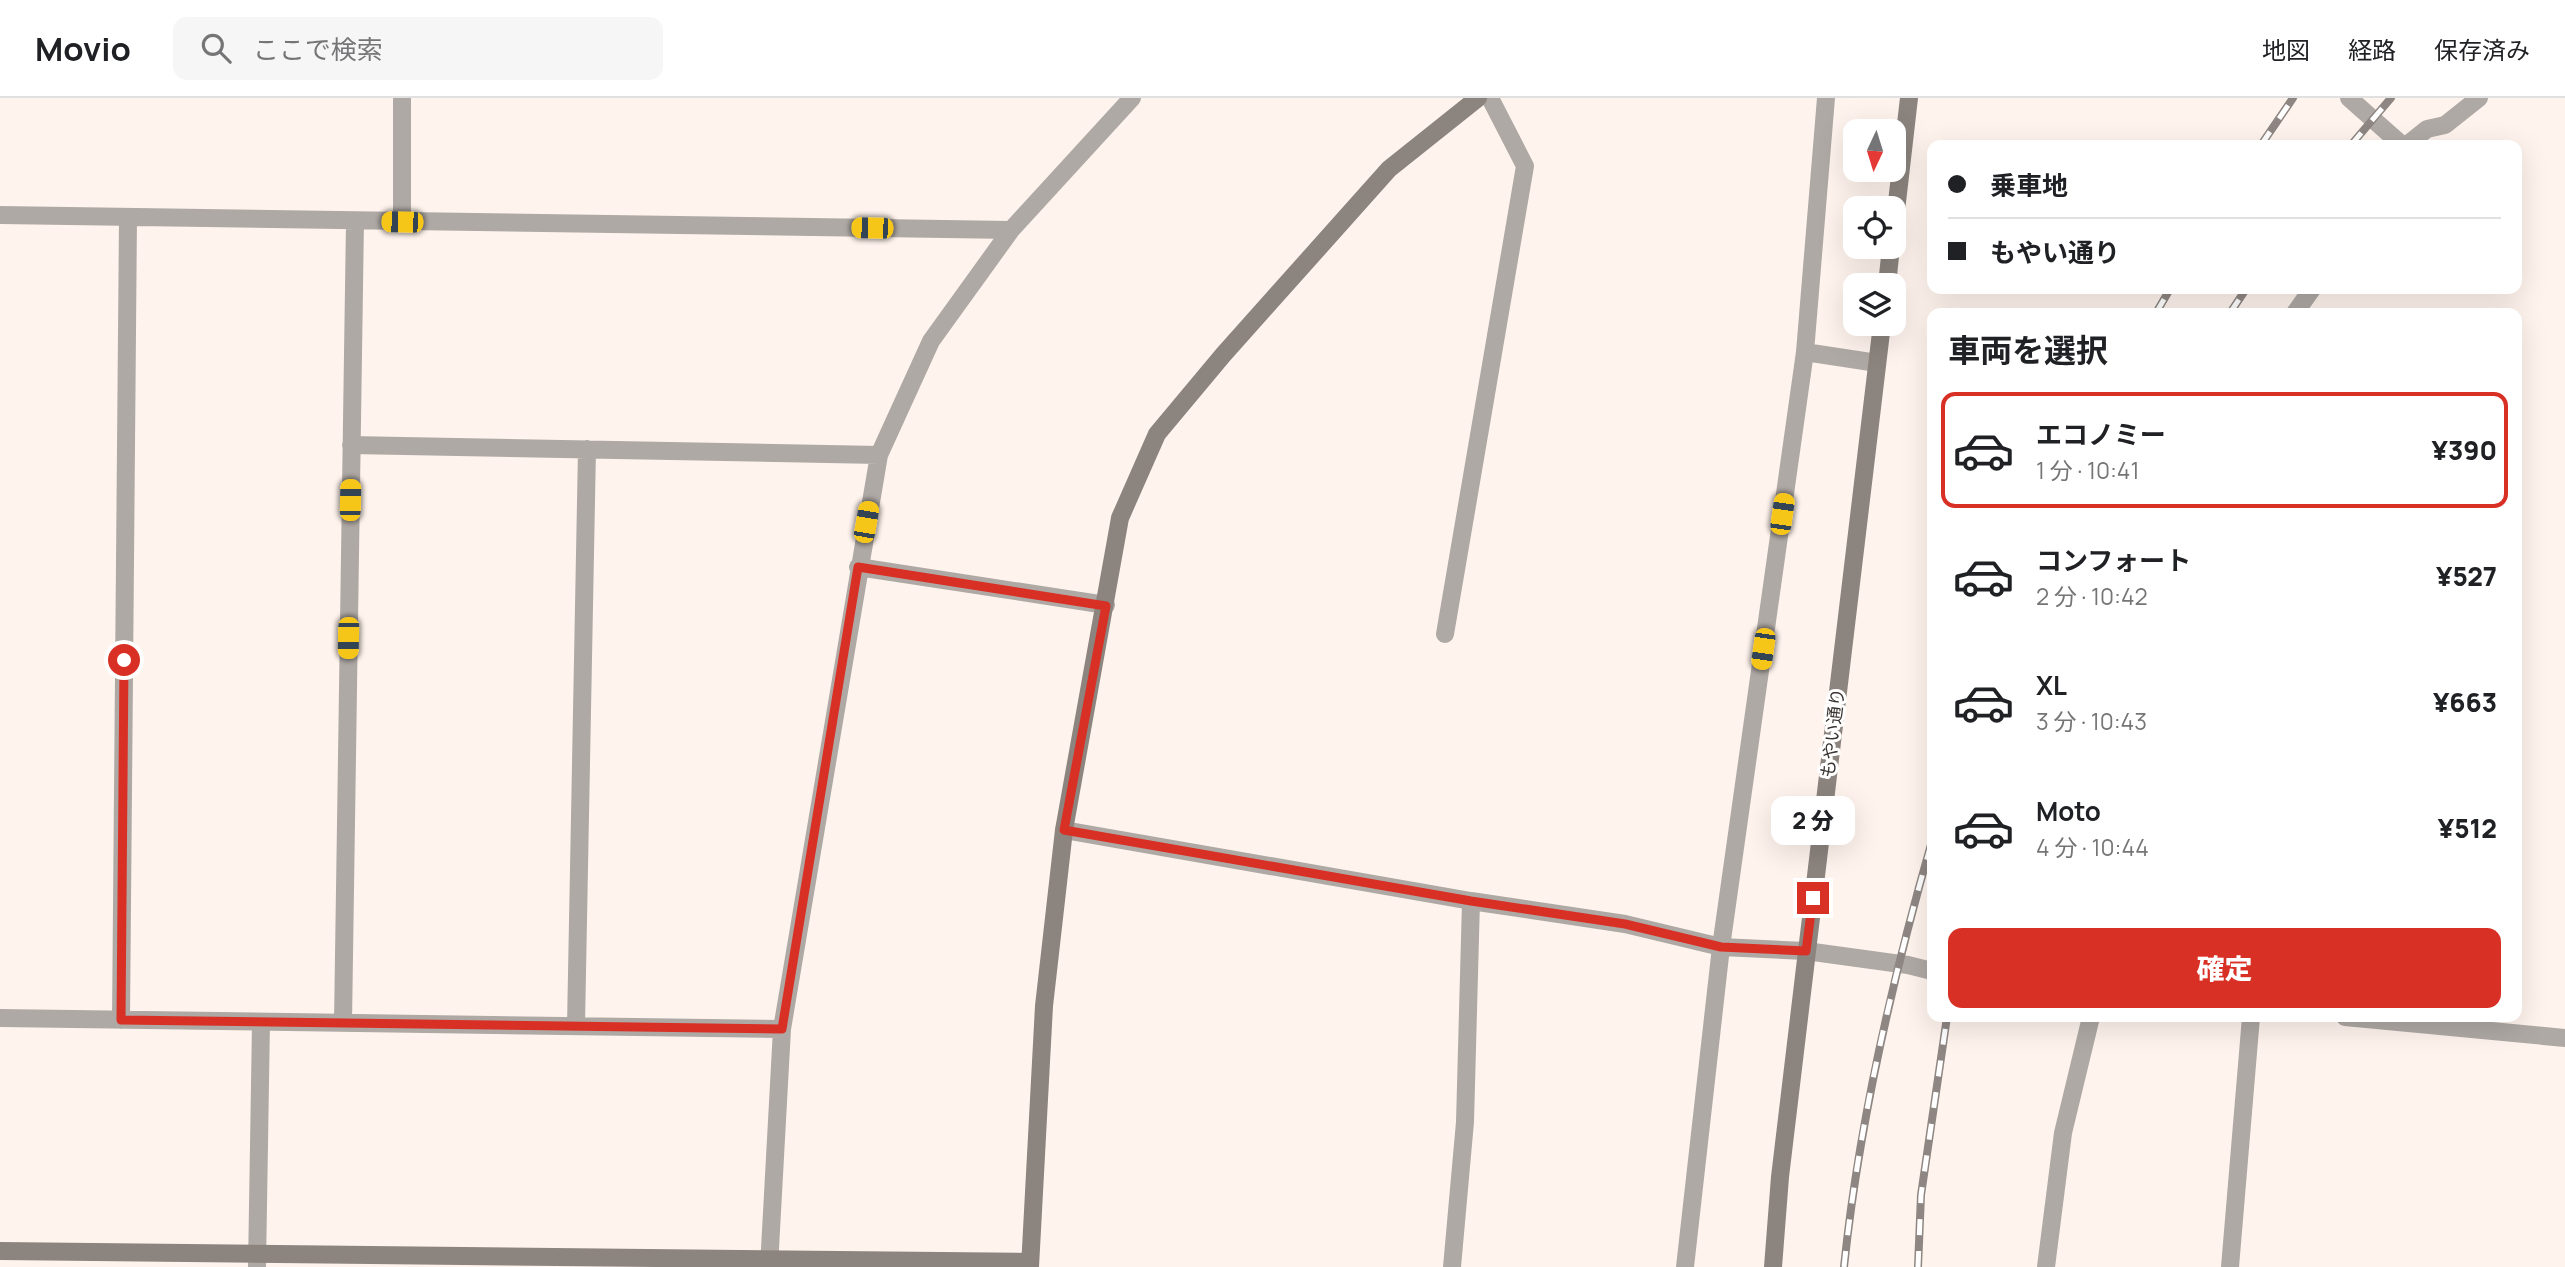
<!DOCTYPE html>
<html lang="ja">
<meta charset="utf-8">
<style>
body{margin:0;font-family:Manrope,"Noto Sans JP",sans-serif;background:#f6f6f6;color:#202124;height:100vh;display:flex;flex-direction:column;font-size:26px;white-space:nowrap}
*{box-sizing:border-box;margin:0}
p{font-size:23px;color:#757577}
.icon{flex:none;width:38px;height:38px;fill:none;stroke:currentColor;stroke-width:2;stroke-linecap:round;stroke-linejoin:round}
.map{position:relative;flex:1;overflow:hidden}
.side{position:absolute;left:1927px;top:210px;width:595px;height:714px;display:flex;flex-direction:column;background:#fff;border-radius:14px;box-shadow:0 7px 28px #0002}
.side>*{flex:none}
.banner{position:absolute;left:1927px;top:42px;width:595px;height:154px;border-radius:14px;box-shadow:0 7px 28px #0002;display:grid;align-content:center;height:154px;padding:0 21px;background:#fff}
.needle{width:46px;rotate:184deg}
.fabs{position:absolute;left:1843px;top:21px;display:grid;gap:14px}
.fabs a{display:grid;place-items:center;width:63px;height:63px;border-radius:14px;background:#fff;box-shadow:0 7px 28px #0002;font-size:35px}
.end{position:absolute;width:32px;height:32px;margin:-16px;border:9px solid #d93025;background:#fff;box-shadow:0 0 0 4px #fff}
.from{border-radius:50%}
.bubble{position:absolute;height:49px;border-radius:14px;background:#fff;box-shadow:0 7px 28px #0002;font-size:23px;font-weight:800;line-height:49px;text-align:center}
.car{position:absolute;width:21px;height:42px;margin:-21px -10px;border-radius:9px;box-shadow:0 0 5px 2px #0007;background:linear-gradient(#f5c518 24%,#345 0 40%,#f5c518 0 76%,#345 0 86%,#f5c518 0)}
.banner b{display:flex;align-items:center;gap:24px;height:66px;font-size:26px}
.banner b+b{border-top:2px solid #e0e0e0}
.banner i{width:18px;height:18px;background:#202124}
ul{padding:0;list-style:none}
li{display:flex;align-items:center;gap:21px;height:116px;margin:0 14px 10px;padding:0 7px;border:4px solid transparent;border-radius:14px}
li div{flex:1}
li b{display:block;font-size:26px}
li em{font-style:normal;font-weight:800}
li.on{border-color:#d93025}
li>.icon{width:63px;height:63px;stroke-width:1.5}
h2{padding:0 21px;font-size:32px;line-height:84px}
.action{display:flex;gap:14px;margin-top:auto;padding:14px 21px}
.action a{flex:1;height:80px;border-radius:14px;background:#d93025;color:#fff;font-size:28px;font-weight:800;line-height:80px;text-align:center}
header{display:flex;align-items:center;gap:42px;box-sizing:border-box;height:98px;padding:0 35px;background:#fff;border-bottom:2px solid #e0e0e0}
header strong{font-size:33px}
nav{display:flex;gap:38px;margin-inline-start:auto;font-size:24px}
.search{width:490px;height:63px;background:#f6f6f6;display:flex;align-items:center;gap:18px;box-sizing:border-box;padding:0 24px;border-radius:14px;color:#757577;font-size:26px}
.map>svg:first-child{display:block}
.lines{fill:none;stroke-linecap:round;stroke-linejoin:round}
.lane{stroke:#afa9a5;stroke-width:18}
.street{stroke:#afa9a5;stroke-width:18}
.secondary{stroke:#8c847e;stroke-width:18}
.rail-casing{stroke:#8e8682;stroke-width:8}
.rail{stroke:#fff;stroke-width:5;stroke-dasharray:16;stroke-linecap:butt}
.route{stroke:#d93025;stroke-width:9}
.labels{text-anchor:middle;stroke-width:6;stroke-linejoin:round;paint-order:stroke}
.street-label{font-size:18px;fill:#3a3532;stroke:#fff}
</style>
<header>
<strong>Movio</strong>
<div class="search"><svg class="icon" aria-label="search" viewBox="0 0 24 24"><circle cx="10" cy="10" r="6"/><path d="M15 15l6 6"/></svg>ここで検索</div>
<nav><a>地図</a><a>経路</a><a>保存済み</a></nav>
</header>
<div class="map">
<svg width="2565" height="1169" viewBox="0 0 2565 1169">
<rect width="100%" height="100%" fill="#fff4ed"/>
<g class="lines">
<path class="lane" d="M1806,853l102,14 24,6"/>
<path class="street" d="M2349,0l53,47
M2407,47l20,-16 18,-4 34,-27
M0,117l1011,15
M402,124v-124
M2295,215l17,-24
M1805,254l72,11
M351,347l528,10
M858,469l248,38
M1445,536l80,-468 -35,-68
M1064,732l407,71 154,23 96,23 85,4
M2345,919l220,21
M0,920l782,11
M121,922l7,-803
M343,925l12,-802
M576,928l11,-577
M257,1169l4,-245
M769,1169l13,-238 97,-574 52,-114 80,-111 121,-132
M1452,1169l13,-145 6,-221
M1685,1169l36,-320 84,-595 21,-254
M2046,1169l17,-134 28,-116
M2230,1169l21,-250"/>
<path class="secondary" d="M1894,130l15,-130
M1887,187l4,-38
M0,1153l1030,11
M1030,1169l14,-261 20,-176 56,-312 37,-84 66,-79 166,-186 89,-71
M1773,1169l7,-90 102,-853"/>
<defs>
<path id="rail" d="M2261,47l32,-47
M2351,47l40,-47
M2156,215l14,-24
M2230,215l16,-24
M1844,1169c15,-145 48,-287 88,-426
M1918,1169l3,-72 26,-178"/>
</defs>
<use href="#rail" class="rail-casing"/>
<use href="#rail" class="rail"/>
</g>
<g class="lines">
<path class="route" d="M124,562l-3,360 661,9 76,-462 248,39 -42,224 407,71 154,23 96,23 85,4 7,-53"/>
</g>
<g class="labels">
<g class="street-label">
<text transform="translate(1833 635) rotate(-83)" y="6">もやい通り</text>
</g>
</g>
</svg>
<div class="fabs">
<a><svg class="needle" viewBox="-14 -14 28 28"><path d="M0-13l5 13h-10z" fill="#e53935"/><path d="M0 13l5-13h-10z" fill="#757577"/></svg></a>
<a><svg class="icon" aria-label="locate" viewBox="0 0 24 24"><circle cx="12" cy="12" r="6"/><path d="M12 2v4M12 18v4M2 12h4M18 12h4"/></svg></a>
<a><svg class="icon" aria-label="layers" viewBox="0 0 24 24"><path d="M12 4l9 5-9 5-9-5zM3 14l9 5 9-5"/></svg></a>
</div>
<i class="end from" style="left:124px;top:562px"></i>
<i class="end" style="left:1813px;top:800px"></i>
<div class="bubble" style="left:1771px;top:698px;width:84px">2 分</div>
<i class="car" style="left:402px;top:124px;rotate:271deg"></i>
<i class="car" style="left:872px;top:130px;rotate:271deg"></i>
<i class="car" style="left:350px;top:402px;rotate:1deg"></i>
<i class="car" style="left:1782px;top:416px;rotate:8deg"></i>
<i class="car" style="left:866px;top:424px;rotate:10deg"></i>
<i class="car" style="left:348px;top:540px;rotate:181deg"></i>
<i class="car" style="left:1763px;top:551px;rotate:188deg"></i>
<div class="banner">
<b><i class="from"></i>乗車地</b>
<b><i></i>もやい通り</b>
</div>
<section class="side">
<h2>車両を選択</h2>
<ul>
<li class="on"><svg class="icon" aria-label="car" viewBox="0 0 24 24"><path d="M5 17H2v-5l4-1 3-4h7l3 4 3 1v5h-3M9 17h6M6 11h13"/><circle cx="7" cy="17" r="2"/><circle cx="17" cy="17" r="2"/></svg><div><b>エコノミー</b><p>1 分 · 10:41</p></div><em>¥390</em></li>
<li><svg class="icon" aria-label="car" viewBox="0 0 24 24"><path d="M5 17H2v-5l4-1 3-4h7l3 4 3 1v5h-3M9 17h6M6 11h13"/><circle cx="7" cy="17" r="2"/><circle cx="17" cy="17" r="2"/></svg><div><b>コンフォート</b><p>2 分 · 10:42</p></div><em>¥527</em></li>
<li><svg class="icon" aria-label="car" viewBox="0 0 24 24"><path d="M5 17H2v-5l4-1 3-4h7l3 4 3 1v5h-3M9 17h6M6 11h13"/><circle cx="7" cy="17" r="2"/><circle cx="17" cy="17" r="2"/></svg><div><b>XL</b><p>3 分 · 10:43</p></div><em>¥663</em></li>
<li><svg class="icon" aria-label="car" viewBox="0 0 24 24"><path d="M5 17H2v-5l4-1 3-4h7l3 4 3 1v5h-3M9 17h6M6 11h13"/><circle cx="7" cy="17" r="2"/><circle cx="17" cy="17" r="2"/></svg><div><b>Moto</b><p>4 分 · 10:44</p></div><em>¥512</em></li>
</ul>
<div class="action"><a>確定</a></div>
</section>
</div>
